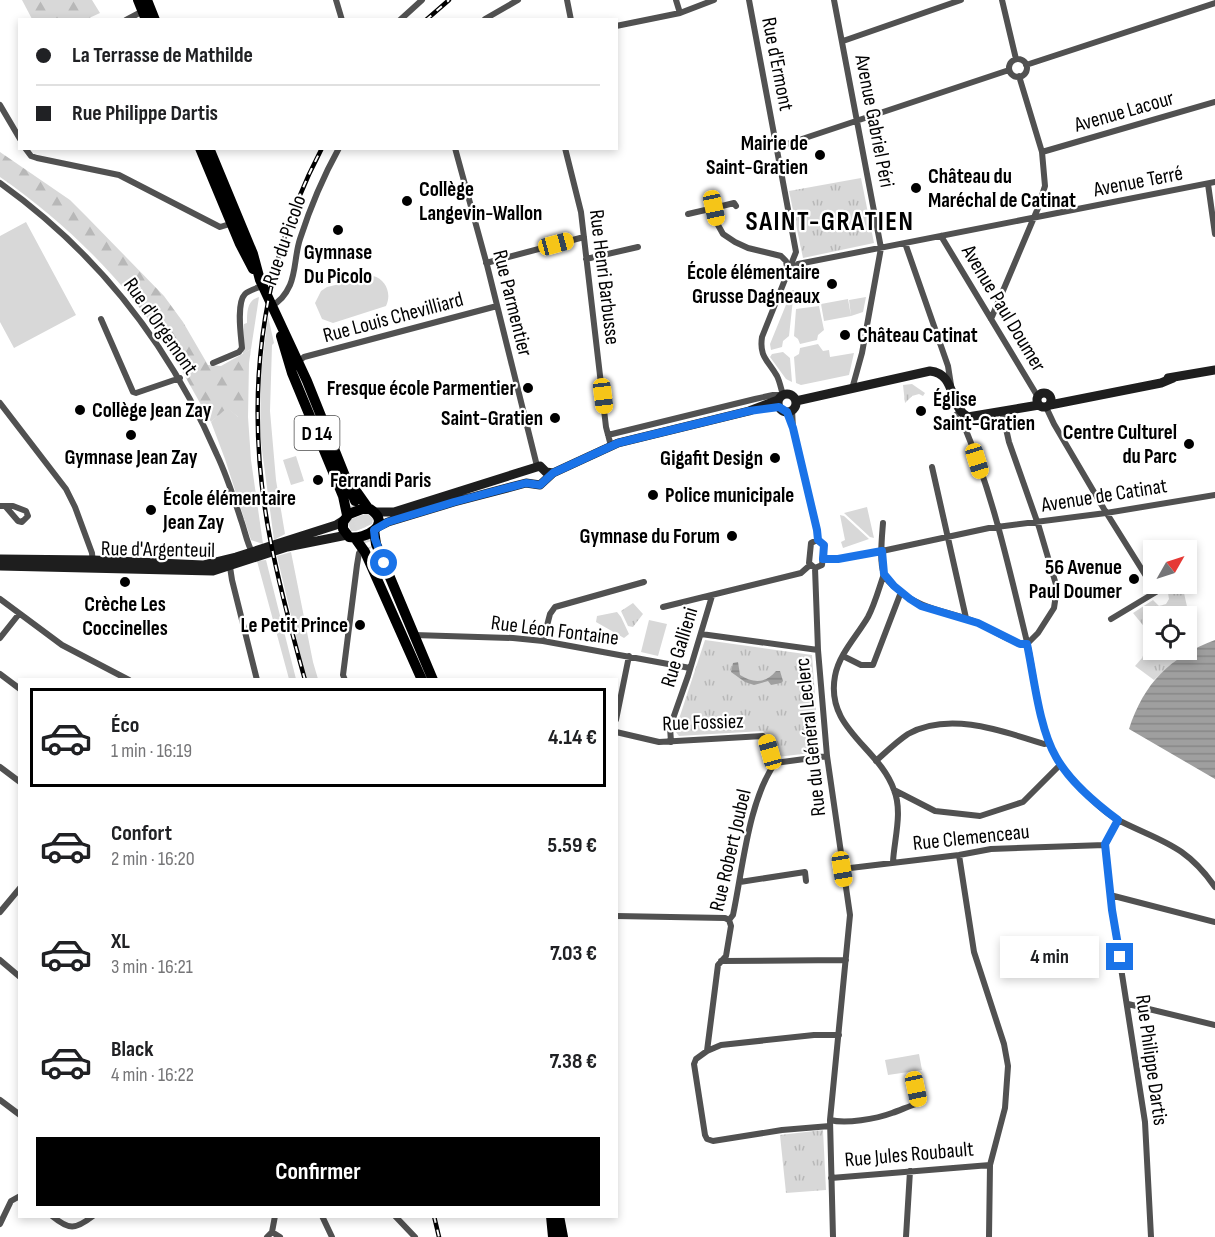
<!DOCTYPE html>
<html lang="fr">
<meta charset="utf-8">
<style>
body{margin:0;font-family:"Sofia Sans Condensed",sans-serif;background:#f2f2f2;color:#202124;height:100vh;display:flex;flex-direction:column;font-size:22px;white-space:nowrap}
*{box-sizing:border-box;margin:0}
p{font-size:20px;color:#757577}
.icon{flex:none;width:33px;height:33px;fill:none;stroke:currentColor;stroke-width:2;stroke-linecap:round;stroke-linejoin:round}
.map{position:relative;flex:1;overflow:hidden}
.panel{position:absolute;left:18px;top:678px;width:600px;height:540px;display:flex;flex-direction:column;background:#fff;border-radius:0px;box-shadow:0 3px 9px #0003}
.panel>*{flex:none}
.hud{position:absolute;left:18px;top:18px;width:600px;height:132px;border-radius:0px;box-shadow:0 3px 9px #0003;display:grid;align-content:center;height:132px;padding:0 18px;background:#fff}
.needle{width:39px;rotate:51deg}
.controls{position:absolute;left:1143px;top:540px;display:grid;gap:12px}
.controls a{display:grid;place-items:center;width:54px;height:54px;border-radius:0px;background:#fff;box-shadow:0 3px 9px #0003;font-size:30px}
.end{position:absolute;width:27px;height:27px;margin:-14px;border:8px solid #1a73e8;background:#fff;box-shadow:0 0 0 3px #fff}
.from{border-radius:50%}
.bubble{position:absolute;height:42px;border-radius:0px;background:#fff;box-shadow:0 3px 9px #0003;font-size:20px;font-weight:700;line-height:42px;text-align:center}
.car{position:absolute;width:18px;height:36px;margin:-18px -9px;border-radius:8px;box-shadow:0 0 4px 2px #0007;background:linear-gradient(#f5c518 24%,#345 0 40%,#f5c518 0 76%,#345 0 86%,#f5c518 0)}
.hud b{display:flex;align-items:center;gap:21px;height:57px;font-size:22px}
.hud b+b{border-top:2px solid #e0e0e0}
.hud i{width:15px;height:15px;background:#202124}
ul{padding:10px 0 0;list-style:none}
li{display:flex;align-items:center;gap:18px;height:99px;margin:0 12px 9px;padding:0 6px;border:3px solid transparent;border-radius:0px}
li div{flex:1}
li b{display:block;font-size:22px}
li em{font-style:normal;font-weight:700}
li.selected{border-color:#000}
li>.icon{width:54px;height:54px;stroke-width:1.5}
.cta{display:flex;gap:12px;margin-top:auto;padding:12px 18px}
.cta a{flex:1;height:69px;border-radius:0px;background:#000;color:#fff;font-size:24px;font-weight:700;line-height:69px;text-align:center}
.map>svg:first-child{display:block}
.grass{fill:#d8d8d8}
.forest{fill:url(#forest-firs)}
.park{fill:url(#park-tufts);fill-rule:evenodd}
.water{fill:url(#water-rules)}
.lines{fill:none;stroke-linecap:round;stroke-linejoin:round}
.primary-tunnel{stroke:#d9d9d9;stroke-width:10;stroke-dasharray:10 5;stroke-linecap:butt}
.street{stroke:#515151;stroke-width:6}
.secondary{stroke:#1e1e1e;stroke-width:9}
.primary{stroke:#000;stroke-width:10}
.rail-casing{stroke:#000;stroke-width:4.5}
.rail{stroke:#fff;stroke-width:2;stroke-dasharray:7;stroke-linecap:butt}
.route{stroke:#1a73e8;stroke-width:8}
.poi-dot{fill:#000;stroke:#fff;stroke-width:2}
.labels{text-anchor:middle;stroke-width:4.5;stroke-linejoin:round;paint-order:stroke}
.shield{fill:#fff;stroke:#4c4c4c;stroke-width:1.5}
.shield-label{font-size:20px;font-weight:bold;fill:#000}
.street-label{font-size:21px;fill:#000;stroke:#fff}
.poi-label{font-size:21px;font-weight:bold;fill:#000;stroke:#fff;text-anchor:end}
.district-label{font-size:27px;font-weight:bold;letter-spacing:1.5px;fill:#000;stroke:#fff}
</style>
<div class="map">
<svg width="1215" height="1237" viewBox="0 0 1215 1237">
<defs>
<pattern id="forest-firs" width="22" height="20" patternUnits="userSpaceOnUse" patternTransform="scale(1.5)"><rect width="22" height="20" fill="#d8d8d8"/><path d="M5 1l3.5 6h-7zM16 11l3.5 6h-7z" fill="#b8b8b8"/></pattern>
<pattern id="park-tufts" width="24" height="20" patternUnits="userSpaceOnUse" patternTransform="scale(1.5)"><rect width="24" height="20" fill="#d8d8d8"/><path d="M3 7l-1-3M5 7V3M7 7l1-3M15 17l-1-3M17 17v-4M19 17l1-3" fill="none" stroke="#b8b8b8"/></pattern>
<pattern id="water-rules" width="6" height="5" patternUnits="userSpaceOnUse" patternTransform="scale(1.5)"><rect width="6" height="5" fill="#9f9f9f"/><path d="M0 2.5h6" fill="none" stroke="#878787"/></pattern>
</defs>
<rect width="100%" height="100%" fill="#fff"/>
<path class="grass" d="M26,222l50,93 -62,33 -14,-26v-86z
M373,276c13,3 19,18 13,30l-53,17 -11,-4 -7,-16 6,-12 6,-4z
M792,290h2l-5,46 -6,5 -1,6 -11,3 -1,-6z
M259,297l-8,52 -8,5 1,-30 3,-1c0,-11 0,-23 12,-26z
M866,297l-3,15 -12,4 -2,-16z
M848,299l3,17 -27,5 -3,-17z
M819,306l5,24 -6,5 -1,5 -17,4 -2,-5 -4,-3 2,-27z
M268,316l6,27 -2,2 -2,66 6,69 9,54 -11,6 -14,-105 1,-62z
M818,344l5,7 6,-1 1,7 24,-4 -5,22 -48,10 -5,-2 -2,-26 5,-3 1,-6z
M783,352l7,6 2,24 -6,-3 -16,-22 2,-3z
M227,407l11,10h10l3,43 12,84 -12,-4 -26,-81 -14,-37z
M296,456l8,25 -13,4 -8,-25z
M867,507l7,31 -4,-1 -26,-24z
M365,514h3l5,5 -1,5 -16,7h-5l-3,-7 3,-5z
M840,515l4,1 25,23 -26,9 -2,-6 4,-2z
M291,552l22,110 5,17h-12l-29,-123z
M266,560l30,119h-7l-32,-118z
M617,612l4,5 8,17 -5,4 -28,-16 1,-6z
M649,620l18,4 -9,32 -17,-4z
M919,1054l3,16 -34,5 -3,-15z"/>
<path class="forest" d="M22,0h70l8,13 -13,6h-55z
M0,152l70,48 17,17 77,79 19,26 25,43 13,1 30,-17 -2,14 -1,54h-10l-11,-9 -16,14c-15,-25 -28,-51 -44,-76 -43,-66 -102,-124 -167,-169z"/>
<path class="park" d="M861,178l13,65 -71,15 -14,-67z
M912,384l13,9 -2,3 -4,-2 -7,2 -7,7 -2,-18z
M1166,584h16l14,63 -22,15 -20,18 -19,-14 7,-8 9,-23 -18,-22 20,-13 6,6 7,-2 3,-5 -1,-6 -8,-6zM1154,616h32v34h-32z
M633,603l10,11 -10,13 -5,-1 -7,-15z
M705,640l107,15 7,97 -42,5c-7,-7 -6,-19 -14,-26l-84,5 -4,-5z
M823,1130l3,60 -40,3 -6,-58z"/>
<path class="water" d="M1215,640v139l-86,-50c15,-46 41,-72 86,-89z
M738,662l2,13c14,9 26,8 36,-4h4l3,10 -2,2 -10,2 -3,-4 -14,4 -9,-3 -14,-10 2,-9z"/>
<g class="lines">
<path class="primary-tunnel" d="M353,505l16,44"/>
<path class="street" d="M336,0l6,20
M567,0l4,20
M676,0l4,13
M749,0l47,252 -34,85c-3,20 6,23 15,39 3,6 4,13 6,19
M834,0l47,248 -19,105 -10,36
M1002,0l14,59
M485,19l33,-19
M126,20l17,-9
M400,20l22,-20
M616,26l64,-13 34,-13
M843,41l118,-41
M1009 68a9 9 0 1 1 18 0a9 9 0 1 1-18 0Z
M1026,65l189,-62
M0,105l20,34
M778,147l231,-77
M25,148l6,8 6,2 82,17 101,52 13,-4
M455,148l32,117 50,201
M565,148l16,64 25,215 5,19
M1042,152l173,-50
M0,183c99,71 169,161 217,272 10,21 17,43 24,65 4,11 6,24 12,34
M1208,184l7,50
M714,208l20,-5 2,3
M688,214l26,-6 4,17 5,9 12,8 13,6 33,8 5,5 2,12
M941,236l97,161
M905,243l43,123 3,19
M586,259l52,-12
M486,263l98,-26
M789,274l9,-10 417,-82
M271,306c9,-4 15,-12 19,-21 6,-14 5,-31 10,-46 10,-31 23,-62 39,-91
M101,319l32,73 3,1 44,-15
M991,319l47,-111 7,-22 -3,-34 -23,-76
M298,362l6,-5 193,-51
M213,363l26,-11 3,-4c-1,-12 -6,-45 3,-54 4,-4 12,-6 18,-8
M0,403l66,86 9,18 17,46 1,11
M1046,407l8,17 50,85 52,83 -45,27
M792,410l1,18 24,101v11
M1002,411l7,31 30,85 18,61 -3,20 -16,25 -11,11
M960,412l-4,3 -2,5 3,7 5,1 6,-2 2,-9
M965,428c28,67 45,144 62,214 8,36 11,83 29,115 10,18 45,55 64,64 42,21 66,24 95,66
M608,435l147,-36 18,-4h9
M932,467l34,151
M0,506h13l13,5 2,5 -6,6 -4,-1 -12,-14
M883,523c-1,14 -4,39 1,51 2,6 8,11 12,14 24,22 52,23 80,34 14,6 38,23 51,22
M817,540l7,5 -2,20 -7,3 -6,-5 2,-20z
M823,559h15l44,-8 107,-23 117,-15 109,-18
M231,564l-1,3 2,13 25,100
M815,568l3,82 9,106 23,159 -20,205 3,117
M884,574c-5,14 -9,30 -16,43 -11,19 -29,37 -33,59 -10,53 44,71 59,114 9,22 0,50 -1,72
M0,599l62,46 67,35
M663,607l138,-34 9,-8
M701,634l117,16
M414,635l99,3 30,3 147,27
M0,638l19,-24
M543,641l7,-27 5,-7 89,-25
M843,656l18,9h12l28,-73
M0,674l20,15
M345,680l-2,-5 14,-110 2,-12 4,-5
M616,720l13,-64
M616,732l43,10 104,-6 4,5 8,22
M671,742l-1,-15 18,-51 24,-80
M876,761c10,-9 20,-19 32,-27 41,-23 95,-3 136,10l5,-1
M0,767l20,15
M894,790l41,21 45,5 43,-14 38,-38
M1118,820l-13,25 7,65 33,212 6,115
M959,855l15,97 30,92 4,22 -3,42 -15,57 -1,72
M842,869l117,-14 32,-6 114,-4
M740,882l65,-10 1,9
M1110,895l105,27
M0,912l20,-24
M616,916l109,2 4,2
M0,960l20,17
M721,961l125,-1
M1128,1004l87,21
M707,1051l11,-86 8,-9 5,-30 -2,-6 4,-5c10,-47 15,-113 42,-152l52,-7
M0,1100l20,15
M830,1120c16,4 46,-1 62,-7 9,-3 17,-7 27,-10l-6,-28
M830,1126l-48,4 -69,11 -6,-2 -2,-4 -11,-71 2,-5 11,-8 14,-6 93,-10h25
M831,1178l159,-13
M52,1216c17,14 23,14 41,0
M322,1216l10,21
M395,1216l20,21
M0,1224l11,-23 9,-5
M272,1232l8,5
M267,1237l5,-5 3,-16
M906,1237l4,-66"/>
<path class="secondary" d="M1168,378l47,-8
M1037 400a7 7 0 1 1 14 0a7 7 0 1 1-14 0Z
M778 403a9 9 0 1 1 18 0a9 9 0 1 1-18 0Z
M796,401l134,-30c27,3 18,35 38,46l71,-12
M1050,405l111,-22 12,-5
M374,512h20l146,-46 6,6 7,1
M376,528l12,-6 66,-20 72,-19 14,2 13,-12 65,-30 131,-32 29,-11
M0,559l94,1 109,5 33,-8 100,-32 8,-5
M0,566l213,5 74,-24 60,-12"/>
<path class="primary" d="M138,0l8,20
M147,0l8,20
M200,148l40,96 13,25
M209,148l44,106 7,26 47,101 48,120
M281,336l11,37 51,123 4,19
M356,491l12,17
M362,509h8c23,15 -4,31 -21,28l-6,-8v-7l6,-8z
M374,530l2,14 57,136
M355,538l10,14 57,128
M551,1216l2,21
M559,1216l4,21"/>
<defs>
<path id="rail" d="M426,20l23,-20
M305,680c-13,-47 -26,-94 -35,-142 -26,-135 -12,-268 52,-390
M434,1216l5,21"/>
</defs>
<use href="#rail" class="rail-casing"/>
<use href="#rail" class="rail"/>
</g>
<g class="lines">
<path class="route" d="M384,563l-9,-24 -1,-9 14,-8 66,-20 72,-19 14,2 13,-12 65,-30 131,-32 30,-4 8,5 6,16 24,102 1,10 6,5 -1,14h15l44,-8 2,23 10,12 16,13 11,7 57,17 42,21h7c7,33 12,84 29,113 14,25 39,46 62,63l-13,24 7,66 8,47"/>
</g>
<g class="poi-dot">
<circle cx="820" cy="155" r="6"/>
<circle cx="916" cy="188" r="6"/>
<circle cx="407" cy="201" r="6"/>
<circle cx="338" cy="230" r="6"/>
<circle cx="832" cy="284" r="6"/>
<circle cx="845" cy="335" r="6"/>
<circle cx="528" cy="388" r="6"/>
<circle cx="80" cy="410" r="6"/>
<circle cx="921" cy="411" r="6"/>
<circle cx="555" cy="418" r="6"/>
<circle cx="131" cy="435" r="6"/>
<circle cx="1189" cy="444" r="6"/>
<circle cx="775" cy="458" r="6"/>
<circle cx="318" cy="480" r="6"/>
<circle cx="653" cy="495" r="6"/>
<circle cx="151" cy="510" r="6"/>
<circle cx="732" cy="536" r="6"/>
<circle cx="1134" cy="579" r="6"/>
<circle cx="125" cy="582" r="6"/>
<circle cx="360" cy="625" r="6"/>
</g>
<g class="labels">
<rect class="shield" x="294.5" y="416" width="45" height="34" rx="4.5"/>
<g class="shield-label">
<text x="317" y="440">D 14</text>
</g>
<g class="street-label">
<text transform="translate(778 64) rotate(79)" y="7">Rue d'Ermont</text>
<text transform="translate(1124 111) rotate(-16)" y="7">Avenue Lacour</text>
<text transform="translate(875 121) rotate(79)" y="7">Avenue Gabriel Péri</text>
<text transform="translate(1138 181) rotate(-11)" y="7">Avenue Terré</text>
<text transform="translate(284 240) rotate(-71)" y="7">Rue du Picolo</text>
<text transform="translate(605 277) rotate(83)" y="7">Rue Henri Barbusse</text>
<text transform="translate(513 303) rotate(76)" y="7">Rue Parmentier</text>
<text transform="translate(1004 308) rotate(59)" y="7">Avenue Paul Doumer</text>
<text transform="translate(393 317) rotate(-15)" y="7">Rue Louis Chevilliard</text>
<text transform="translate(161 326) rotate(55)" y="7">Rue d'Orgemont</text>
<text transform="translate(1104 495) rotate(-9)" y="7">Avenue de Catinat</text>
<text transform="translate(158 549) rotate(1)" y="7">Rue d'Argenteuil</text>
<text transform="translate(555 630) rotate(7)" y="7">Rue Léon Fontaine</text>
<text transform="translate(679 647) rotate(-73)" y="7">Rue Gallieni</text>
<text transform="translate(703 722) rotate(-2)" y="7">Rue Fossiez</text>
<text transform="translate(810 737) rotate(-96)" y="7">Rue du Général Leclerc</text>
<text transform="translate(971 837) rotate(-6)" y="7">Rue Clemenceau</text>
<text transform="translate(730 850) rotate(-77)" y="7">Rue Robert Joubel</text>
<text transform="translate(1152 1060) rotate(82)" y="7">Rue Philippe Dartis</text>
<text transform="translate(909 1154) rotate(-5)" y="7">Rue Jules Roubault</text>
</g>
<g class="poi-label">
<text x="808" y="150">Mairie de<tspan x="808" dy="24">Saint-Gratien</tspan></text>
<text x="928" y="183" text-anchor="start">Château du<tspan x="928" dy="24">Maréchal de Catinat</tspan></text>
<text x="419" y="196" text-anchor="start">Collège<tspan x="419" dy="24">Langevin-Wallon</tspan></text>
<text x="338" y="259" text-anchor="middle">Gymnase<tspan x="338" dy="24">Du Picolo</tspan></text>
<text x="820" y="279">École élémentaire<tspan x="820" dy="24">Grusse Dagneaux</tspan></text>
<text x="857" y="342" text-anchor="start">Château Catinat</text>
<text x="516" y="395">Fresque école Parmentier</text>
<text x="933" y="406" text-anchor="start">Église<tspan x="933" dy="24">Saint-Gratien</tspan></text>
<text x="92" y="417" text-anchor="start">Collège Jean Zay</text>
<text x="543" y="425">Saint-Gratien</text>
<text x="1177" y="439">Centre Culturel<tspan x="1177" dy="24">du Parc</tspan></text>
<text x="131" y="464" text-anchor="middle">Gymnase Jean Zay</text>
<text x="763" y="465">Gigafit Design</text>
<text x="330" y="487" text-anchor="start">Ferrandi Paris</text>
<text x="665" y="502" text-anchor="start">Police municipale</text>
<text x="163" y="505" text-anchor="start">École élémentaire<tspan x="163" dy="24">Jean Zay</tspan></text>
<text x="720" y="543">Gymnase du Forum</text>
<text x="1122" y="574">56 Avenue<tspan x="1122" dy="24">Paul Doumer</tspan></text>
<text x="125" y="611" text-anchor="middle">Crèche Les<tspan x="125" dy="24">Coccinelles</tspan></text>
<text x="348" y="632">Le Petit Prince</text>
</g>
<g class="district-label">
<text x="830" y="230">SAINT-GRATIEN</text>
</g>
</g>
</svg>
<div class="controls">
<a><svg class="needle" viewBox="-14 -14 28 28"><path d="M0-13l5 13h-10z" fill="#e53935"/><path d="M0 13l5-13h-10z" fill="#757577"/></svg></a>
<a><svg class="icon" aria-label="locate" viewBox="0 0 24 24"><circle cx="12" cy="12" r="6"/><path d="M12 2v4M12 18v4M2 12h4M18 12h4"/></svg></a>
</div>
<i class="end from" style="left:384px;top:563px"></i>
<i class="end" style="left:1120px;top:957px"></i>
<div class="bubble" style="left:1000px;top:936px;width:99px">4 min</div>
<i class="car" style="left:714px;top:208px;rotate:168deg"></i>
<i class="car" style="left:556px;top:244px;rotate:75deg"></i>
<i class="car" style="left:603px;top:396px;rotate:173deg"></i>
<i class="car" style="left:977px;top:461px;rotate:163deg"></i>
<i class="car" style="left:770px;top:752px;rotate:344deg"></i>
<i class="car" style="left:842px;top:869px;rotate:171deg"></i>
<i class="car" style="left:916px;top:1089px;rotate:168deg"></i>
<div class="hud">
<b><i class="from"></i>La Terrasse de Mathilde</b>
<b><i></i>Rue Philippe Dartis</b>
</div>
<section class="panel">
<ul>
<li class="selected"><svg class="icon" aria-label="car" viewBox="0 0 24 24"><path d="M5 17H2v-5l4-1 3-4h7l3 4 3 1v5h-3M9 17h6M6 11h13"/><circle cx="7" cy="17" r="2"/><circle cx="17" cy="17" r="2"/></svg><div><b>Éco</b><p>1 min · 16:19</p></div><em>4.14 €</em></li>
<li><svg class="icon" aria-label="car" viewBox="0 0 24 24"><path d="M5 17H2v-5l4-1 3-4h7l3 4 3 1v5h-3M9 17h6M6 11h13"/><circle cx="7" cy="17" r="2"/><circle cx="17" cy="17" r="2"/></svg><div><b>Confort</b><p>2 min · 16:20</p></div><em>5.59 €</em></li>
<li><svg class="icon" aria-label="car" viewBox="0 0 24 24"><path d="M5 17H2v-5l4-1 3-4h7l3 4 3 1v5h-3M9 17h6M6 11h13"/><circle cx="7" cy="17" r="2"/><circle cx="17" cy="17" r="2"/></svg><div><b>XL</b><p>3 min · 16:21</p></div><em>7.03 €</em></li>
<li><svg class="icon" aria-label="car" viewBox="0 0 24 24"><path d="M5 17H2v-5l4-1 3-4h7l3 4 3 1v5h-3M9 17h6M6 11h13"/><circle cx="7" cy="17" r="2"/><circle cx="17" cy="17" r="2"/></svg><div><b>Black</b><p>4 min · 16:22</p></div><em>7.38 €</em></li>
</ul>
<div class="cta"><a>Confirmer</a></div>
</section>
</div>
